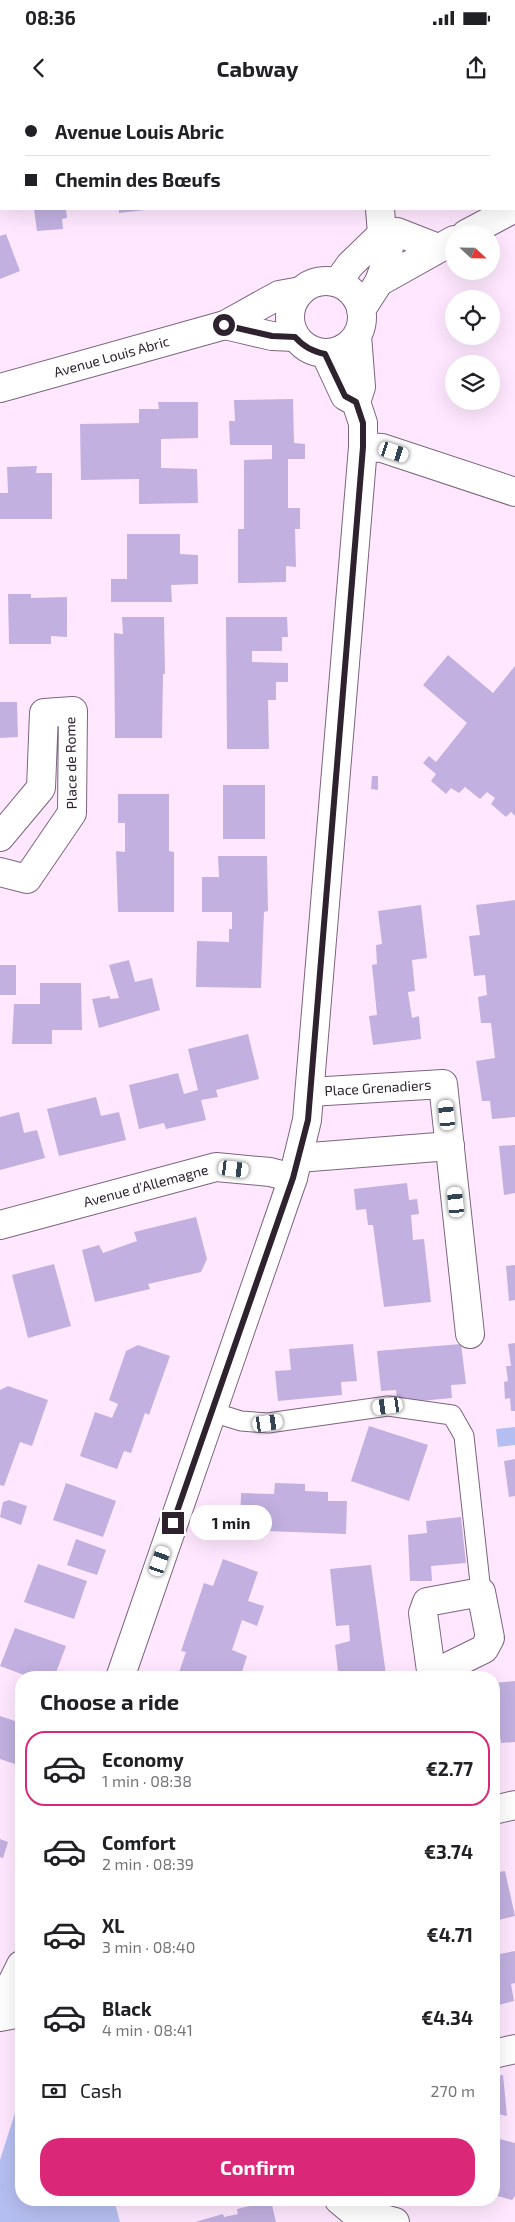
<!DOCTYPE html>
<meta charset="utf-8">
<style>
body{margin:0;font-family:"Exo 2",sans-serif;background:#f6f6f6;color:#202124;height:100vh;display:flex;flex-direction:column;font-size:19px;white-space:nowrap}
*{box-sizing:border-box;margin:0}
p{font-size:16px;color:#757577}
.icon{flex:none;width:28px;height:28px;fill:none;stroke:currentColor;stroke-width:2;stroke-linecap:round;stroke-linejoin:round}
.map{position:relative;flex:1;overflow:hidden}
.side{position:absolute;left:15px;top:1571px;width:485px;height:535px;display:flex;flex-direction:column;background:#fff;border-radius:20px;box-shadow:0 5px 20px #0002}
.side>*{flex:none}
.top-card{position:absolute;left:0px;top:0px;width:515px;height:110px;box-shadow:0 5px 20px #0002;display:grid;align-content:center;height:110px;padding:0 25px;background:#fff}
.needle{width:32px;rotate:112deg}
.tools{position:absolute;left:445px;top:125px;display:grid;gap:10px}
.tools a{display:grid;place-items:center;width:55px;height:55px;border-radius:50%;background:#fff;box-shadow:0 5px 20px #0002;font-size:25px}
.end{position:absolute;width:22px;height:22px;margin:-11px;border:6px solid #2d222d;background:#fff;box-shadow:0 0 0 2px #fff}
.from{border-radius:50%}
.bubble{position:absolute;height:35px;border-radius:18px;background:#fff;box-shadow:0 5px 20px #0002;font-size:16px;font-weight:700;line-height:35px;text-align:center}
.car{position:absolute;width:15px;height:30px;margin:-15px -8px;border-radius:6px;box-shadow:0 0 4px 1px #0007;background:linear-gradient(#fff 24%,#345 0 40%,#fff 0 76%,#345 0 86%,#fff 0)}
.top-card b{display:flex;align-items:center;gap:18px;height:48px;font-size:19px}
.top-card b+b{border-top:1px solid #e0e0e0}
.top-card i{width:12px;height:12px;background:#202124}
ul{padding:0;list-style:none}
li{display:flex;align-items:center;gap:15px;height:75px;margin:0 10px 8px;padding:0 15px;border:2px solid transparent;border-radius:20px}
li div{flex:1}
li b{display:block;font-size:19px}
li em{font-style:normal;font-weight:700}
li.selected{border-color:#db2777}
li>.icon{width:45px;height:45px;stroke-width:1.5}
h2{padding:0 25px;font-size:22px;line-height:60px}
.pay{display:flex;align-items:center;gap:12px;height:55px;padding:0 25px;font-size:19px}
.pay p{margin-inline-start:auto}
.action{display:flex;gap:10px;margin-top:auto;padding:10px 25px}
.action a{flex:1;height:58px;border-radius:20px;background:#db2777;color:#fff;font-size:20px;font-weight:700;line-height:58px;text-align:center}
.status{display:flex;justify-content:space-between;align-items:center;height:35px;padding:0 25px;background:#fff;direction:ltr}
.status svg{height:14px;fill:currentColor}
header{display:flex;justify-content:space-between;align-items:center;height:65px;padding:0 25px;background:#fff;font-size:22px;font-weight:700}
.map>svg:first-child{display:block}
.water{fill:#b5bef0}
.building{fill:#c1b0e0}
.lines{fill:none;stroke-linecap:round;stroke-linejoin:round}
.lane-casing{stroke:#7c647d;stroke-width:21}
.street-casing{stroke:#7c647d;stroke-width:30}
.secondary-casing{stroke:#7c647d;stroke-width:30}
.lane{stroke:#fff;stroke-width:19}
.street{stroke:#fff;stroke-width:28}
.secondary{stroke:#fff;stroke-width:28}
.route{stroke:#2d222d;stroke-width:6}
.labels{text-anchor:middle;stroke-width:4;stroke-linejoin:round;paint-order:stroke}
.street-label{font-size:14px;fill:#2d222d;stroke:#fefefe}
</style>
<div class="status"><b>08:36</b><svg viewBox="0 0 49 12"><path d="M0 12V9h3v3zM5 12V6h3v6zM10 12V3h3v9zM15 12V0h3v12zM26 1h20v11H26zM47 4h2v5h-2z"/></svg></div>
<header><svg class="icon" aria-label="back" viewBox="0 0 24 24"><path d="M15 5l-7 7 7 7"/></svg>Cabway<svg class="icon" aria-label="share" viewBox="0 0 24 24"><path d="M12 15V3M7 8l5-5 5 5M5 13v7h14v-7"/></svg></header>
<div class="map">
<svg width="515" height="2122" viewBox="0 0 515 2122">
<rect width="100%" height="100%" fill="#ffe8ff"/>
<path class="water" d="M515,1327v18l-17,2 -2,-18z
M21,2008v92h93l6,22h-120v-62l15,-47z"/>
<path class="building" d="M34,109h32l1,9 -5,1 1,10 -26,2z
M119,109h26v1l-26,3z
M6,134l14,37 -20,8v-43z
M293,299l1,44 11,1v15h-17v49h12v21h-5l1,38 -10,-1v16l-48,1v-54h6v-69l28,-1v-14h-42l-1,-24h6l-1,-21z
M158,302h40v36l-37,1v29l36,1 1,34 -59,1v-25l-58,1 -1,-56 59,-1v-14h20z
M37,366l-1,7h16v46h-52v-26h8l-1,-26z
M127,434h53v20l18,1v29l-27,1 1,17h-61v-23h16z
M8,494h23v4l36,-1v40l-16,-1v8h-42z
M122,517h42l1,57h-2l-1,64h-47l-1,-105 9,1z
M226,517h61l1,20h-6v14h-30v11l36,1v19h-12v18h-8l1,49h-42z
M448,555l45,38 22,-27v150l-4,-4 -5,5 -15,-13 4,-6 -8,-6 -7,7 -15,-12 -6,6 -8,-5 -5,6 -15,-13 5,-7 -13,-11 6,-7 7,6 31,-39 -44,-38z
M0,602h17l1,35 -18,1z
M372,676h6v14l-7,-1z
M223,685h42v54h-42z
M118,694h51v57l5,1v60h-56l-2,-61 9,1v-29h-7z
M218,756h49l1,55 -4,1 -3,76 -65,-1 1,-46 32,1v-13h3v-17h-30v-35h17z
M515,800v217l-23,2 -2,-18h-8l-6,-40 19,-3 -4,-35h-10l-3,-26 9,-2 -2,-20 -11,1 -5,-40 11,-1 -4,-30z
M421,805l6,53 -15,2 3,31 -7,1 4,26 7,-2 2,23 -48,6 -4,-29 8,-1 -5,-50 5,-1 -1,-19 6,-1 -4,-33z
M129,860l6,22 17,-4 8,32 -61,18 -7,-29 18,-3v3l9,-1 -10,-33z
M0,865h16v30h-16z
M40,883h41l1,47h-30v14h-40l2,-40h26z
M248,934l11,45 -43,11 2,7 -17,3 5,20 -40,9 -2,-6 -25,6 -10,-44 49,-12 6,21 14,-4 -10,-41z
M96,997l5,19 18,-4 7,28 -67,16 -12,-47z
M19,1012l5,21 13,-3 8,28 -45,12v-53z
M515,1045v48l-11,2 -5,-49z
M407,1083l2,17 8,-1 2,15 -8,1 2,25 11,-1 7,63 -47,5 -11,-82h-5l-2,-16 -10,1 -2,-21z
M196,1117l11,42 -6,13 -53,12 2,5 -55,13 -13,-52 17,-5 4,8 34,-12 -3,-9z
M54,1164l17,62 -43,12 -16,-63z
M515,1165v35l-6,1 -3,-35z
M515,1243v68h-4l-1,-13 -5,1 -1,-17 4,-1 -2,-15h5l-3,-22z
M353,1244l4,37 -16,1 1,13 -64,6 -3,-30 16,-1 -2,-21z
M461,1244l5,40 -15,1 1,13 -54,5 -2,-13 -15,1 -4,-40z
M138,1245l32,11 -21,59 -4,-2 -14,40 -7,-2 -7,18 -37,-13 15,-44 17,6 6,-14 -9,-4 17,-49z
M8,1286l40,14 -16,46 -12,-4 -16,44 -4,-1v-95z
M369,1326l59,19 -19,56 -58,-20z
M515,1359v37l-6,1 -5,-36z
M66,1383l50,18 -13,36 -50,-17z
M275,1383l30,1v7l23,1v9h19l-1,33 -106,-4 1,-37 33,1z
M9,1400l18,6 -6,19 -21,-8 3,-15z
M461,1417l5,46 -35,3 1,15h-22l-2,-46 19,-2 -1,-12z
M76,1439l30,11 -9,25 -30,-10z
M223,1459l35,13 -10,29 16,5 -7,20 -15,-6 -10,30 15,6 -7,22h-63l9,-26 -5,-1 23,-68 9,3z
M38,1464l49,17 -13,38 -50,-17z
M371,1465l15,110 -41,3 -1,-7h-6l-3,-26 15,-4 -1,-16 -13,1 -6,-57z
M15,1528l51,18 -12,32h-22l-32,-12z
M515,1581v61l-14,1 -1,-7h-6v-53z
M0,1616l21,7v43l-21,-7z
M0,1739l8,3 -5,16 -3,-1z
M505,1771l10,45 -21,5v-48z
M515,1851v32l-4,1 3,17 -15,4 -1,-6 -4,1v-45z
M503,1975l4,41 -13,-3v-37z
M496,2038l19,5v53l-3,4 -18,-5v-49z
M271,2101l5,21h-81l28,-8 1,3 14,-3 -1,-5z"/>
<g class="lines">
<defs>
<path id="lane" d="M212,1312l29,9 27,2 120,-17 64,9 12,21 17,156"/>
<g id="street">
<path d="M382,134l15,-2 41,16"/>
<path d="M466,134l49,-26"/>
<path d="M379,182l75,-42"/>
<path d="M225,225l47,11 23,1"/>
<path id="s1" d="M0,288l225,-63 54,-30 22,-4"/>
<path d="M363,347l19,1 133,44"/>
<path d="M0,737l41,-49 3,-75 29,-2 -1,102 -45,66 -27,-7"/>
<path id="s2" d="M310,992l133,-8 27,250"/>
<path d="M298,1058l152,-12"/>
<path id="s3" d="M0,1125l216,-58 54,5 23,6"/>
<path d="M431,1575l53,-26 6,-11 -9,-46 -54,10 -4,11 9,65"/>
<path d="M494,1710l21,-5"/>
<path d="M0,1917l21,-4"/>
<path d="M494,1954l21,-5"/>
<path d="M339,2100l12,10 44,12"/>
</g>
<path id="secondary" d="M370,0v1
M290 217a36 36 0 1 1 72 0a36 36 0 1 1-72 0Z
M337,183l13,-18 32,-31
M361,210l18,-28 8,-22 2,-13 -7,-13 -2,-25
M325,253l20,43 11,6
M120,1578l173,-500 14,-58 56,-673v-24l-7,-21 5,-15 -4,-52
M0,1907l21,-42"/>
</defs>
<use href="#lane" class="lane-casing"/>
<use href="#street" class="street-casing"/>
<use href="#secondary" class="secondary-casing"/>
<use href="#lane" class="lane"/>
<use href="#street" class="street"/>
<use href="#secondary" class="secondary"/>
</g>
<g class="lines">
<path class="route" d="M173,1423l120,-345 15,-58 55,-673v-24l-7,-21 -11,-6 -20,-42c-13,-3 -21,-7 -30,-17l-23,-1 -48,-11"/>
</g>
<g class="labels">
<g class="street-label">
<text dy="5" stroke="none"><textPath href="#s1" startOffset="116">Avenue Louis Abric</textPath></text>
<text transform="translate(71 663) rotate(-91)" y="5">Place de Rome</text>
<text dy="5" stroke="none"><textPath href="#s2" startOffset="68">Place Grenadiers</textPath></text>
<text dy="5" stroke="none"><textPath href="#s3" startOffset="151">Avenue d'Allemagne</textPath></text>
</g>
</g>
</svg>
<div class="tools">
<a><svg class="needle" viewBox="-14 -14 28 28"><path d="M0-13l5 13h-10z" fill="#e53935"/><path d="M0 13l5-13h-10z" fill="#757577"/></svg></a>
<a><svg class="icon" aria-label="locate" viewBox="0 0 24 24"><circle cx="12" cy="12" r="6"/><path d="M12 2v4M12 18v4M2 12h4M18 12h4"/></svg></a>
<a><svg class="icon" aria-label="layers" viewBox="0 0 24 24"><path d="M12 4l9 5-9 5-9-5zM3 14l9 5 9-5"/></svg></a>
</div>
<i class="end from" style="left:224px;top:225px"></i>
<i class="end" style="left:173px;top:1423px"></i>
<div class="bubble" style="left:190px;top:1405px;width:82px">1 min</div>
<i class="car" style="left:394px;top:352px;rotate:108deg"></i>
<i class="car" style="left:447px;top:1015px;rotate:354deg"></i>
<i class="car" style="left:234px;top:1069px;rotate:97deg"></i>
<i class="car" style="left:456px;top:1102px;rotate:354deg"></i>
<i class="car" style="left:388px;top:1306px;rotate:262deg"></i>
<i class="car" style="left:268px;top:1323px;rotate:82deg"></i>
<i class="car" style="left:160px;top:1461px;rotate:19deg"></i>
<div class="top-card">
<b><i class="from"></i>Avenue Louis Abric</b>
<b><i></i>Chemin des Bœufs</b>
</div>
<section class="side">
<h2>Choose a ride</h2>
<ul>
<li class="selected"><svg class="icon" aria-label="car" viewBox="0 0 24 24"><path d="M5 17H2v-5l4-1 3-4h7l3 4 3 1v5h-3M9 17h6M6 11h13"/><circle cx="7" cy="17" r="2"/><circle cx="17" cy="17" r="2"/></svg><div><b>Economy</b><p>1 min · 08:38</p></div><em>€2.77</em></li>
<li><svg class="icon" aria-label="car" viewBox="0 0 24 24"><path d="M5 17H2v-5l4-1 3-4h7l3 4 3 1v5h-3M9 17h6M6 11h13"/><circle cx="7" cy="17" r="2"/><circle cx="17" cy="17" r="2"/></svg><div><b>Comfort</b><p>2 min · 08:39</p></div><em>€3.74</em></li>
<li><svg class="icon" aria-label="car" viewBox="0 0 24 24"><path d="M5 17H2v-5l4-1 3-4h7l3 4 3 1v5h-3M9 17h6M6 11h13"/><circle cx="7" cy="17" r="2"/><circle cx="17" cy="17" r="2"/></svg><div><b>XL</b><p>3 min · 08:40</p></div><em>€4.71</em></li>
<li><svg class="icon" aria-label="car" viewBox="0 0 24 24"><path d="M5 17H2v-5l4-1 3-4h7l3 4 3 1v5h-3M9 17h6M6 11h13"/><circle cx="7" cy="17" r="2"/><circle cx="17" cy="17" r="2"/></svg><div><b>Black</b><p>4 min · 08:41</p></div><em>€4.34</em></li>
</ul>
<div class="pay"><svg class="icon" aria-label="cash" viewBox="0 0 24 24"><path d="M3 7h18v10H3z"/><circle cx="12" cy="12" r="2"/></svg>Cash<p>270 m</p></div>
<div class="action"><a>Confirm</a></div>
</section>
</div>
